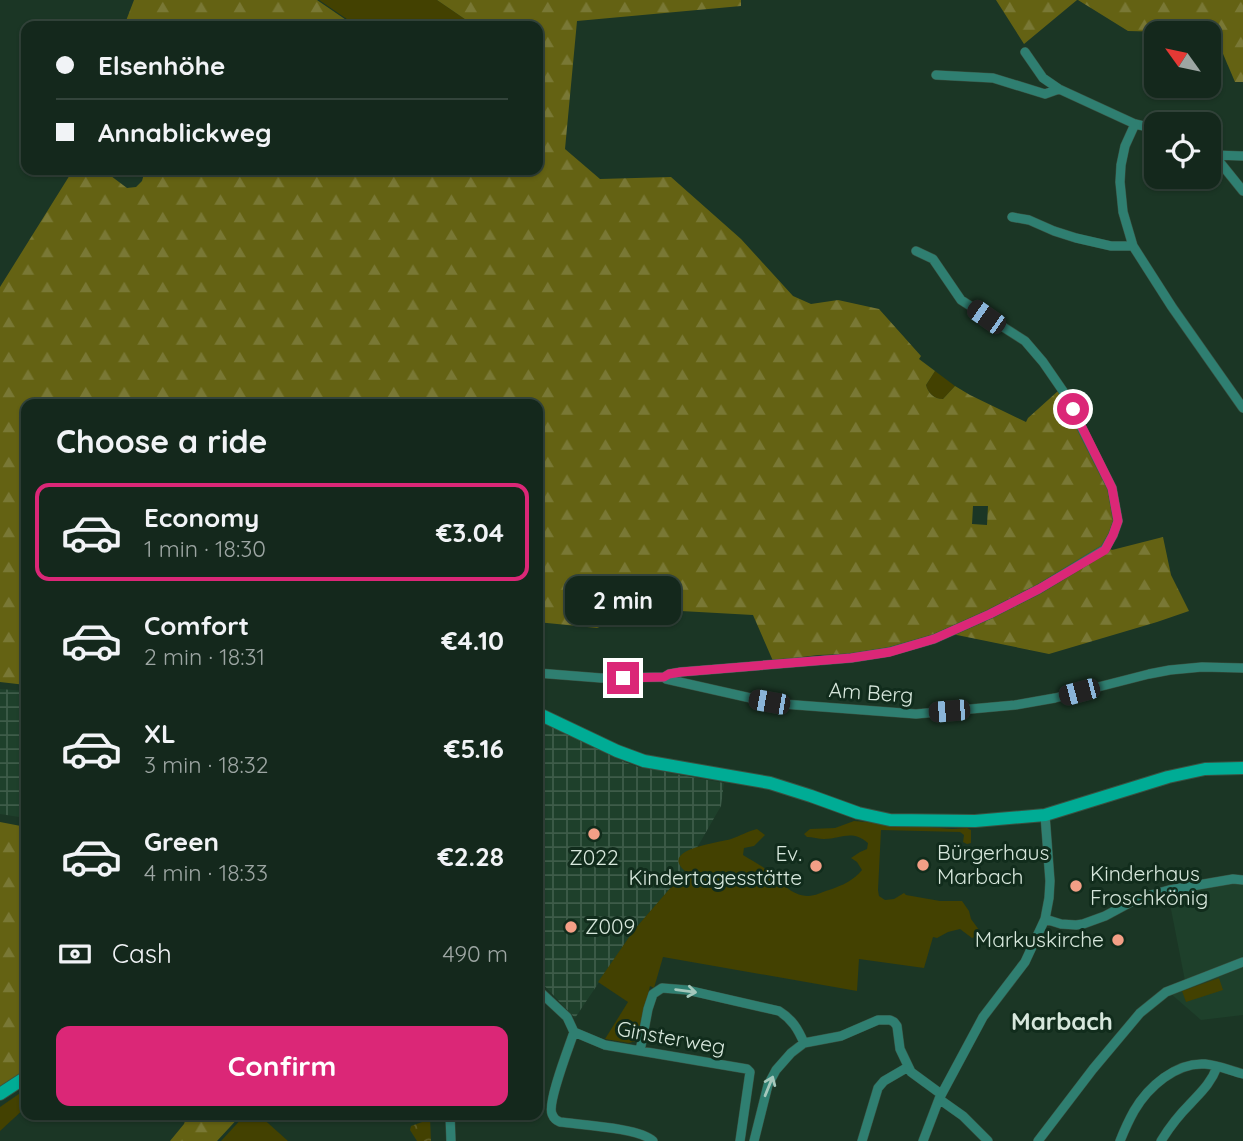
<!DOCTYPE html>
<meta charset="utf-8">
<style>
body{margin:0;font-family:Quicksand,sans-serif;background:#1d3025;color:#f1f3f6;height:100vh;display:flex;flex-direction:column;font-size:26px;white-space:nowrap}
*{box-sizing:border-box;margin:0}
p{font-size:23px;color:#9da6a3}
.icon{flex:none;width:38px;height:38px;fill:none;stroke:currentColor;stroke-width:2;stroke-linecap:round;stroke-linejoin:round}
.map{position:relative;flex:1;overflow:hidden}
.drawer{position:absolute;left:21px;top:399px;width:522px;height:721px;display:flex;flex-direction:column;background:#14281c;border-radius:14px;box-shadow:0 2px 5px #0004,0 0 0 2px #33443b}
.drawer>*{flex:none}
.guide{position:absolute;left:21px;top:21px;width:522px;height:154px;border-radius:14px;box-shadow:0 2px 5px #0004,0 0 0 2px #33443b;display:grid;align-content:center;height:154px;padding:0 35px;background:#14281c}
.needle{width:46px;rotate:303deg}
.tools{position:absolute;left:1144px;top:21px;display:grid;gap:14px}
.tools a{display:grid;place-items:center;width:77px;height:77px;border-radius:14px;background:#14281c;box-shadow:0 2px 5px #0004,0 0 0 2px #33443b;font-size:35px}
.end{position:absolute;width:32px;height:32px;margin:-16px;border:9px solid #db2777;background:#fff;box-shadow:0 0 0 4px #fff}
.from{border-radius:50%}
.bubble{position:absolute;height:49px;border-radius:14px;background:#14281c;box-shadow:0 2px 5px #0004,0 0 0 2px #33443b;font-size:23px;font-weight:800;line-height:49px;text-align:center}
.car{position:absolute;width:21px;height:42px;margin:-21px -10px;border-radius:9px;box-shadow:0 0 5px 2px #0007;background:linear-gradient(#222 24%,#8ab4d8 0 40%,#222 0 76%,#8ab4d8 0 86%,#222 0)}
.guide b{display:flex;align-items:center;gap:24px;height:66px;font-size:26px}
.guide b+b{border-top:2px solid #33443b}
.guide i{width:18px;height:18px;background:#f1f3f6}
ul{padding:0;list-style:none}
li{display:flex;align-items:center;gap:21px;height:98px;margin:0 14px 10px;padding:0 21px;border:4px solid transparent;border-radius:14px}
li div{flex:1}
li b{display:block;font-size:26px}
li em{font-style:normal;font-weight:800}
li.on{border-color:#db2777}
li>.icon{width:63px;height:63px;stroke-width:1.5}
h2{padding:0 35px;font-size:32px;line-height:84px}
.pay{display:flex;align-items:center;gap:18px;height:77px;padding:0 35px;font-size:26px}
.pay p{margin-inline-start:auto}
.button{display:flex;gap:14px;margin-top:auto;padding:14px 35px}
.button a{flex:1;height:80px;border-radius:14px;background:#db2777;color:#fff;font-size:28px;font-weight:800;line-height:80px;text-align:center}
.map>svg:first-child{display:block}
.built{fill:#1e402b}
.industrial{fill:url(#industrial-grid)}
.green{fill:#434101}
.forest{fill:url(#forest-firs);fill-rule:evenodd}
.park{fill:url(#park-crowns)}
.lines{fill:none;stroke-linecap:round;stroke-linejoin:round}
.street-casing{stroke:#395242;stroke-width:10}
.secondary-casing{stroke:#395242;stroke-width:14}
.street{stroke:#2f7f71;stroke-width:9}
.secondary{stroke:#00ac95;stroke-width:12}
.oneway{stroke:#a5c8bc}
.route{stroke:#db2777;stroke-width:9}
.poi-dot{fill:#f39f86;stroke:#112c1c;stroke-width:2.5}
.labels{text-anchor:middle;stroke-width:6;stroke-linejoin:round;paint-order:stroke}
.street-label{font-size:21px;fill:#d7e7dc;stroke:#112c1c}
.poi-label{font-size:21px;fill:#d7e7dc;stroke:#112c1c;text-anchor:start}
.quarter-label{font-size:24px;font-weight:bold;fill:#d7e7dc;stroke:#112c1c}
</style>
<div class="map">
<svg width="1243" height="1141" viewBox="0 0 1243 1141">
<defs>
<pattern id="industrial-grid" width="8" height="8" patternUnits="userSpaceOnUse" patternTransform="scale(1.75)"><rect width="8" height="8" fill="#1e402b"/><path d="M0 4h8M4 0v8" fill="none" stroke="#3e5c49"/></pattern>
<pattern id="forest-firs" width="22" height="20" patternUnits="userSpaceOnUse" patternTransform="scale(1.75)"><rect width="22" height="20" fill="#646213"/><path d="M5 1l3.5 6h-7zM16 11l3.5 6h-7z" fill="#797835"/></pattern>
<pattern id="park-crowns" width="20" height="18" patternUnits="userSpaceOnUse" patternTransform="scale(1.75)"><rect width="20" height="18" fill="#434101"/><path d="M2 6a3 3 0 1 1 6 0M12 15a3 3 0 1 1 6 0" fill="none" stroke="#5d5c25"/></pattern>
</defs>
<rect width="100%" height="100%" fill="#1b3625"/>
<path class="built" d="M1243,883v132l-42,5 -31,-27 16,-7 -18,-92 45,-10z"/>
<path class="industrial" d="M0,689l26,2v127l-26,-4z
M537,719l88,43 13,5 86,16 -3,23 -42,73 -45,51 -59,88 -38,-40z"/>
<path class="green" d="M319,0h118l38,26h-118z
M935,371l20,15 -12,13c-9,0 -15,-6 -17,-14z
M854,821l98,8 15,-1 4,2v13l-4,1 -4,-2 1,-7 -4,-3 -79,-2 -3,60 1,6 6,4 9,-1 10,-6 2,2 34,6h22l7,10 2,8 11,15 -10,4 -12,-9 -12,3 -11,6 -4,-1 -9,31 -65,-9 -2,32 -194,-34 -9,31 -4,-2 -10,42 -4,13 -7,2 -24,-4 23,-37 -30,-20 36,-52 51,-59c-26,-22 33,-28 46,-32 9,-3 17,-8 26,-10l8,6 -11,11 -10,2 -1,7c8,5 16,9 24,15 12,10 24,26 41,26 7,0 14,-4 21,-6 14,-5 24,-9 33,-20l-5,-8 -6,-4 9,-6 7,-3 1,-6c-17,-14 -26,-4 -44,-4 -5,0 -12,-2 -17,-2l-3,-3 6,-5 25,-1z
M1219,978l4,12 -37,12 -4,-11z
M26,1089v18l-26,24v-24z
M245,1115h14l29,26h-67z"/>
<path class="forest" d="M134,0h183l38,26h-231z
M437,0h304v6l-164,15 -12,128 35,30 71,-2 70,62 52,57 18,8 27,-4 41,9 42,47 -2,3 16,12 -9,14c2,8 8,14 17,14l12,-13 15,9 56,27 2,-4 30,-27 52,98 5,33 -10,23 7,5 51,-13 8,38 18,36 -32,11 -108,32 -97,-20 -21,2 -42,12 -38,6 -33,1 -45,6 -20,-46 -90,-5 -39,7 -27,11 -60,-6v-218h-511v281l-26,-3v-395l73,-117h30l24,18 9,-1 6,-6 3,-11h392v-144l-12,-5 -8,-1 -6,1 -7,5h-29zM973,506h15l-1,19 -15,-1z
M996,0h81l-53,44z
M1078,0h165v82h-8l-20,-47h-6v-2l-81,-2z
M0,822l26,5v245l-26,16z
M187,1115h54l-24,26h-47l14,-17z"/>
<path class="park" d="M426,1115h12v2l-8,1 1,23h-14l-7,-11 1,-4 14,-5z"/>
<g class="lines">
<defs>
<path id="street" d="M1025,52l18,26 16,11 76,35 22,5
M936,75l57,3 52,16 14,-5
M1135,124l-10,22 -4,19 -1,17 3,30 10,34 39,61 71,101
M1211,154l3,1 29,1
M1214,155l29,36
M1012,217l17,3 25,11 22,7 35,8h22
M537,673l64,5 63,-1 5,-3 12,-2 170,-14 38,-6 45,-13 56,-25 49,-25 66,-40 8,-14 5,-14 -6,-33 -49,-97 -20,-29 -18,-21 -64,-41 -28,-41 -17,-8
M664,677l2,2 89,20 28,5 133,10 99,-9 40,-7 94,-24 21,-4 32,-3 41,1
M1045,919l16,5 15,1 7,-1 22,-8 26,-14 16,-6 22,-6 64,-11 10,1
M537,989l30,28 7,15 31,13 142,24 3,3 -10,69
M574,1032c-5,15 -27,71 -22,82 2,5 4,6 8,8 21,3 80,6 93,19
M640,1051l8,-42 5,-15 9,-6 25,2 92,21c13,8 19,18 25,32
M939,1099l24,17 25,25
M450,1115l1,26
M754,1141l14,-56 8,-15 15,-17 13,-10 37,-7 37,-16h12l4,2 3,4 3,23 11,23 30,22
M862,1141l16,-53 6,-7 24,-14
M923,1141l16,-42 44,-82 42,-55 20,-43 4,-21 1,-17 -5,-66
M1038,1141l55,-72 47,-56 26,-21 77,-30
M1120,1141c4,-10 9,-21 14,-30 14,-24 42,-49 71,-47 13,1 26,7 38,10
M1161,1141c8,-13 18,-26 29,-37 11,-12 21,-21 27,-37"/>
<path id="secondary" d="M537,713l80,38 27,10 126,22 41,13 47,17 32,7 85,1 70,-6 123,-38 37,-8 38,-1
M0,1094l26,-17"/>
</defs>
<use href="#street" class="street-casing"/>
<use href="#secondary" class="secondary-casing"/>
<use href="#street" class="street"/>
<use href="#secondary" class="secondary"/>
</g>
<defs><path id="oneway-shaft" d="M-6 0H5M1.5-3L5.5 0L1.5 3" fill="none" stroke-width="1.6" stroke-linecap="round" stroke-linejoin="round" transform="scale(1.75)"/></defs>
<g class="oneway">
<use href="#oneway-shaft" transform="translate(686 991) rotate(8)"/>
<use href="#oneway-shaft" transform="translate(769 1086) rotate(-68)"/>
</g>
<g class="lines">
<path class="route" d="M623,678l41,-1 5,-3 12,-2 170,-14 39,-6 44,-13 56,-25 49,-25 66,-39 8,-15 5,-14 -6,-33 -39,-79"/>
</g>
<g class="poi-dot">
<circle cx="594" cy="834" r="7"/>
<circle cx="923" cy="865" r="7"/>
<circle cx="816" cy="866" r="7"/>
<circle cx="1076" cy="886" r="7"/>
<circle cx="571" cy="927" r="7"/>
<circle cx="1118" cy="940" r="7"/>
</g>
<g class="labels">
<g class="street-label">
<text transform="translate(871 693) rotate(4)" y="7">Am Berg</text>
<text transform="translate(671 1038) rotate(10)" y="7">Ginsterweg</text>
</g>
<g class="poi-label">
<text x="937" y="860">Bürgerhaus<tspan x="937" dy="24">Marbach</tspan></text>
<text x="802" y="861" text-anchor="end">Ev.<tspan x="802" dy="24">Kindertagesstätte</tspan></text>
<text x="594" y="865" text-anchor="middle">Z022</text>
<text x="1090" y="881">Kinderhaus<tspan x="1090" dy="24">Froschkönig</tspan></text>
<text x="585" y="934">Z009</text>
<text x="1104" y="947" text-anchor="end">Markuskirche</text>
</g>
<g class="quarter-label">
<text x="1062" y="1030">Marbach</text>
</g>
</g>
</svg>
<div class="tools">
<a><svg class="needle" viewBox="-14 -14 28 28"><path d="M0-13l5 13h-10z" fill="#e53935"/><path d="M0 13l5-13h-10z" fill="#9da6a3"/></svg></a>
<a><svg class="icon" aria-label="locate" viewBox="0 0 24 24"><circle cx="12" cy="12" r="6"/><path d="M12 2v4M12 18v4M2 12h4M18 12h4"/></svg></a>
</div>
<i class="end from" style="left:1073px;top:409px"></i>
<i class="end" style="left:623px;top:678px"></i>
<div class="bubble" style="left:565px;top:576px;width:116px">2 min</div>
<i class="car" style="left:986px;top:317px;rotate:305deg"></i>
<i class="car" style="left:1079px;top:692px;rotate:255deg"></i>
<i class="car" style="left:769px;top:702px;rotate:280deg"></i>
<i class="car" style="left:949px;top:711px;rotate:265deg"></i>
<div class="guide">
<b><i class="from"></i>Elsenhöhe</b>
<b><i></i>Annablickweg</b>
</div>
<section class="drawer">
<h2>Choose a ride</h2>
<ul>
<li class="on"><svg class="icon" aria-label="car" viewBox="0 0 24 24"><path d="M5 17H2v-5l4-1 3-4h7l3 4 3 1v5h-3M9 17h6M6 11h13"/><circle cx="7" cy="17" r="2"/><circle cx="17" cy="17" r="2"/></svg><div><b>Economy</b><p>1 min · 18:30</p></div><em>€3.04</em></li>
<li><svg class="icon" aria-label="car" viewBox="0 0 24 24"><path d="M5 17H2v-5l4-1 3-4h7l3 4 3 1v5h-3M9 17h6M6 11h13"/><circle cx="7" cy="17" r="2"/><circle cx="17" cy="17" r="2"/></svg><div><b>Comfort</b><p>2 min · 18:31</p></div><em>€4.10</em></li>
<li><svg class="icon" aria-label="car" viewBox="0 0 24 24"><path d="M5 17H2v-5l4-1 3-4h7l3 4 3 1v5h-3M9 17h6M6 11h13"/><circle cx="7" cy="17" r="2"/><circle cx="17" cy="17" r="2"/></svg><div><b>XL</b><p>3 min · 18:32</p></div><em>€5.16</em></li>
<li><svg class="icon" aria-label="car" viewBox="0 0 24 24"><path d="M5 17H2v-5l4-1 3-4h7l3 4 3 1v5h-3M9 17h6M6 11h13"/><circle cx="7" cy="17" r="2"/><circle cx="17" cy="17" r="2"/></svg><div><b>Green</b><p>4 min · 18:33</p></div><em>€2.28</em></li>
</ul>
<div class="pay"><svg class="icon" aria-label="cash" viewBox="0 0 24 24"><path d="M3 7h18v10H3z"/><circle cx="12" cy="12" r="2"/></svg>Cash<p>490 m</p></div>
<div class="button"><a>Confirm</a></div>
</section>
</div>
